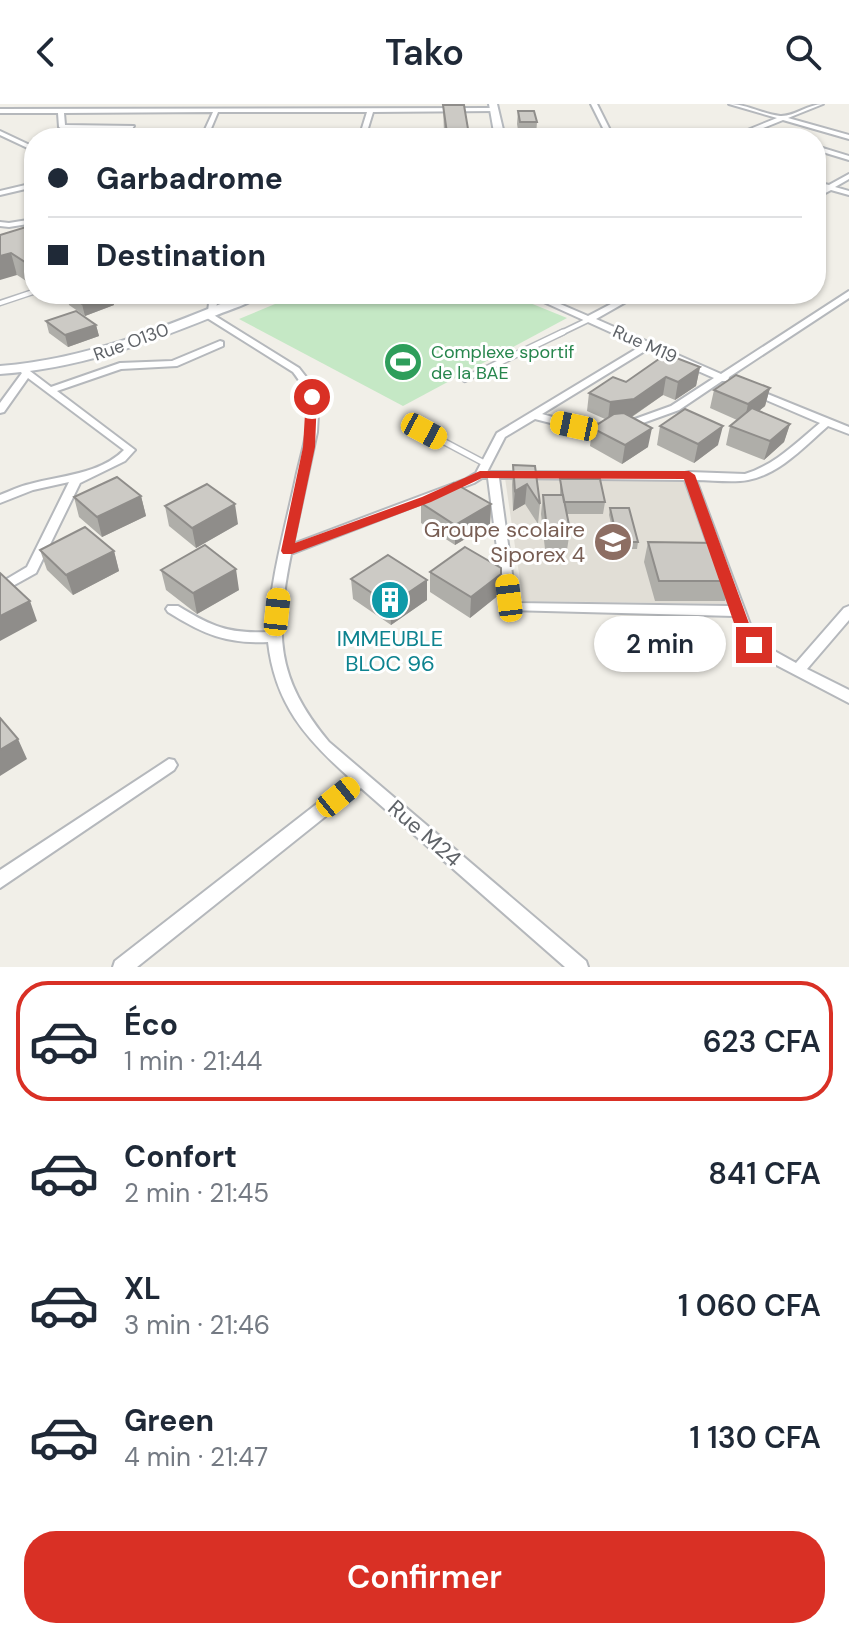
<!DOCTYPE html>
<html lang="fr">
<meta charset="utf-8">
<style>
body{margin:0;font-family:"DM Sans",sans-serif;background:#f2f2f3;color:#1f2937;height:100vh;display:flex;flex-direction:column;font-size:30px;white-space:nowrap}
*{box-sizing:border-box;margin:0}
p{font-size:26px;color:#747a83}
.icon{flex:none;width:44px;height:44px;fill:none;stroke:currentColor;stroke-width:2;stroke-linecap:round;stroke-linejoin:round}
.map{position:relative;height:863px;overflow:hidden}
.panel{display:flex;flex-direction:column;background:#fff;flex:1}
.panel>*{flex:none}
.hud{position:absolute;left:24px;top:24px;width:802px;height:176px;border-radius:32px;box-shadow:0 2px 6px #0004;display:grid;align-content:center;height:176px;padding:0 24px;background:#fff}
.end{position:absolute;width:36px;height:36px;margin:-18px;border:10px solid #d93025;background:#fff;box-shadow:0 0 0 4px #fff}
.from{border-radius:50%}
.bubble{position:absolute;height:56px;border-radius:28px;background:#fff;box-shadow:0 2px 6px #0004;font-size:26px;font-weight:600;line-height:56px;text-align:center}
.car{position:absolute;width:24px;height:48px;margin:-24px -12px;border-radius:10px;box-shadow:0 0 6px 2px #0007;background:linear-gradient(#f5c518 24%,#345 0 40%,#f5c518 0 76%,#345 0 86%,#f5c518 0)}
.hud b{display:flex;align-items:center;gap:28px;height:76px;font-size:30px}
.hud b+b{border-top:2px solid #e0e1e3}
.hud i{width:20px;height:20px;background:#1f2937}
ul{padding:14px 0 0;list-style:none}
li{display:flex;align-items:center;gap:24px;height:120px;margin:0 16px 12px;padding:0 8px;border:4px solid transparent;border-radius:32px}
li div{flex:1}
li b{display:block;font-size:30px}
li em{font-style:normal;font-weight:600}
li.current{border-color:#d93025}
li>.icon{width:72px;height:72px;stroke-width:1.5}
.action{display:flex;gap:16px;margin-top:auto;padding:16px 24px}
.action a{flex:1;height:92px;border-radius:32px;background:#d93025;color:#fff;font-size:32px;font-weight:600;line-height:92px;text-align:center}
header{display:flex;justify-content:space-between;align-items:center;height:104px;padding:0 24px;background:#fff;font-size:36px;font-weight:600}
.map>svg:first-child{display:block}
.education{fill:#e1ded6}
.green{fill:#c5e8c5}
.lines{fill:none;stroke-linecap:round;stroke-linejoin:round}
.lane-far1-casing{stroke:#b5b8bc;stroke-width:7}
.lane-casing{stroke:#b5b8bc;stroke-width:8}
.street-casing{stroke:#b5b8bc;stroke-width:4}
.secondary-casing{stroke:#b6babf;stroke-width:4}
.lane-far1{stroke:#fff;stroke-width:4}
.lane{stroke:#fff;stroke-width:5}
.street{fill:#fff;fill-rule:evenodd}
.secondary{fill:#fff;fill-rule:evenodd}
.wall{fill:#afaea9}
.shaded-wall{fill:#8f8d8a}
.building{fill:#cccac5;stroke:#8f8d8a;stroke-width:2}
.route{fill:#d93025}
.labels{text-anchor:middle;stroke-width:6;stroke-linejoin:round;paint-order:stroke}
.far-street-label{font-size:18px;fill:#5f6368;stroke:#fff}
.far-leisure-label{font-size:18px;fill:#27864d;stroke:#fff;text-anchor:start}
.education-label{font-size:22px;fill:#785e54;stroke:#fff;text-anchor:end}
.culture-label{font-size:22px;fill:#0d838f;stroke:#fff}
.street-label{font-size:22px;fill:#5f6368;stroke:#fff}
</style>
<header><svg class="icon" aria-label="back" viewBox="0 0 24 24"><path d="M15 5l-7 7 7 7"/></svg>Tako<svg class="icon" aria-label="search" viewBox="0 0 24 24"><circle cx="10" cy="10" r="6"/><path d="M15 15l6 6"/></svg></header>
<div class="map">
<svg width="849" height="863" viewBox="0 0 849 863">
<rect width="100%" height="100%" fill="#f1efe8"/>
<path class="education" d="M505,374l182,1 47,125 -211,-3z"/>
<path class="green" d="M299,190h209l59,24 -164,88 -164,-87z"/>
<g class="lines">
<defs>
<path id="lane-far1" d="M0,199l33,-11
M559,230l31,-15"/>
<path id="lane" d="M465,275l98,-47
M424,327l62,33"/>
<path id="street" d="M591,0h6l17,34h-6z
M729,0c18,0 33,10 51,12 14,1 28,-12 43,-12l-35,14 61,17v4l-66,-19 -25,10 25,8c-10,0 -18,-4 -28,-5 -9,-1 -17,5 -27,5l49,-20z
M494,4l2,3 -123,1 -8,26h-6l8,-26h-149l-11,26h-6l12,-26 -149,1 1,12 69,1 -2,3h-70l-3,-2 -1,-14h-58v-4z
M0,27l34,16v4l-34,-16z
M816,42l33,10v4l-33,-10z
M849,70v5l-14,8 14,4v4l-18,-5 -15,8v-5l8,-5 -8,-2v-4l13,3z
M34,79v4l-34,8v-4z
M34,115v4l-25,4 -9,-1v-4l9,1z
M849,187v7l-120,79 -1,4h-6l-43,29 -50,18h-8l-1,-2 1,-2 50,-18 43,-28 -66,-29 -106,65 32,9 33,2 5,3 -1,2 -37,-1 -39,-10 -30,18 -18,35 198,1 4,-1 56,2c30,-9 52,-32 75,-51l-70,-30v-4l3,-1 96,39v7l-21,-8c-23,20 -48,48 -80,54 -16,3 -35,0 -52,0l58,155 15,13 27,15 48,-55 5,-2v14l-42,49 42,21v13l-90,-47 -16,-16 -9,-24 -229,-6 -17,-132h-6l-8,5 -183,71c-16,80 -16,123 38,188l257,219 2,6h-23l-204,-179 -224,179h-24l2,-6 235,-183c-44,-39 -75,-74 -82,-136 -41,2 -65,-8 -100,-30l-2,-3 2,-3h10c33,20 50,28 90,26 2,-54 18,-106 29,-159 5,-22 13,-45 11,-68 -2,-13 -7,-23 -15,-33l-89,-56v-4h4l2,-18h8l-2,17 -4,3 87,54 11,14 5,10 3,22 -1,18 -24,112 173,-65 10,-6 21,-40 144,-87 -115,-52h11l51,22 42,-22h10l-44,25 125,55zM499,374l186,2 45,126 -214,-3z
M220,237l3,1v4l-46,20 -56,3 -64,22 78,59 -10,11 -45,22 -44,90 -36,20v-10l27,-16 42,-85 -36,8 -33,13v-8c10,-4 20,-9 30,-11 31,-9 69,-9 94,-34l-96,-72 -24,34 -4,1v-10l22,-30 -4,-3 2,-2h6l25,19 69,-24 52,-2z
M169,655l5,1 3,5 -3,5 -174,118v-18z"/>
<path id="secondary" d="M489,0h8l8,34h-10z
M245,190h17c-13,11 -34,16 -50,23 -69,28 -137,52 -212,57v-8c88,-7 164,-39 245,-72z"/>
</defs>
<use href="#lane-far1" class="lane-far1-casing"/>
<use href="#lane" class="lane-casing"/>
<use href="#street" class="street-casing"/>
<use href="#secondary" class="secondary-casing"/>
<use href="#lane-far1" class="lane-far1"/>
<use href="#lane" class="lane"/>
<use href="#street" class="street"/>
<use href="#secondary" class="secondary"/>
</g>
<path class="wall" d="M443,1l25,24 22,9h-52v-5h6z
M518,7l19,11 -1,14h-17l-2,-12z
M34,128v54l-17,-11 -17,-40z
M67,190h45l2,11 -29,11 -16,-11z
M46,217l50,4 3,11 -31,11 -19,-14z
M700,263l-4,19 -21,14 -12,-5 -31,22 16,30 -26,17 -32,-18 2,-18 13,-9 -18,-8 2,-18 37,-11z
M770,284l-5,18 -6,5 31,13 -6,18 -20,18 -38,-15 4,-19 7,-6 -27,-12 4,-18z
M660,322l58,19 -24,18 -37,-18z
M513,361l27,39 -2,20 -13,-20 -12,7 -1,-26z
M560,375l45,23 -2,12h-36l3,16 -3,20 -22,-1 -4,-35 2,-19h17z
M141,392l5,20 -44,21 -23,-20 -5,-20z
M421,399l70,1 -1,20 -35,21 -34,-22z
M165,402l73,18 -42,24 -27,-22z
M610,404l28,34 -1,7h-20l-8,-34z
M648,438l83,39 -6,20h-70l-11,-39z
M40,446l74,1 5,20 -46,24 -26,-25z
M161,466l78,20 -42,24 -31,-24z
M430,468l71,2 -1,20 -30,24 -40,-26z
M351,475l76,21 -36,25 -38,-26z"/>
<path class="shaded-wall" d="M11,149l6,22 -17,5v-24z
M110,190h2l2,11 -29,11 -3,-12z
M96,221l3,11 -31,11 -3,-12z
M700,263l-4,19 -21,14 3,-18z
M666,273l-3,18 -32,22 -23,3 2,-18z
M770,284l-5,18 -21,17 4,-19z
M790,320l-6,18 -20,18 6,-19z
M723,322l-5,19 -24,18 4,-19z
M652,324l-4,19 -26,17 3,-19z
M527,380l-2,20 -12,7 2,-20z
M141,392l5,20 -44,21 -5,-20z
M235,400l3,20 -42,24 -4,-20z
M491,400l-1,20 -35,21v-20z
M114,447l5,20 -46,24 -7,-20z
M236,465l3,21 -42,24 -4,-21z
M501,470l-1,20 -30,24 1,-21z
M427,476v20l-36,25 -1,-20z
M30,497l7,20 -37,20v-25z
M18,635l9,20 -27,17v-26z"/>
<path class="building" d="M443,1h21l4,24h21l1,9h-51l-1,-5h9z
M518,7h16l3,11h-17z
M26,123l8,5v33l-3,1 -20,-13 -11,3v-21z
M67,190h43l-28,10z
M76,207l20,14 -31,10 -19,-14z
M666,250l34,13 -22,15 -12,-5 -32,22 -24,3 -21,-9 24,-16 13,5z
M736,271l34,13 -22,16 -34,-14z
M752,304l38,16 -20,17 -40,-15z
M685,305l38,17 -25,18 -38,-18z
M624,309l28,15 -27,17 -33,-17 22,-14z
M513,361l22,1 5,38 -13,-20 -12,7z
M117,373l24,19 -44,21 -23,-20z
M560,375h40l5,23h-41z
M454,379l37,21 -36,21 -34,-22z
M207,380l28,20 -43,24 -27,-22z
M543,391h20l7,35 -23,-1z
M610,404h19l9,34h-20z
M85,423l29,24 -48,24 -26,-25z
M648,438l69,1 14,38h-72z
M205,441l31,24 -43,24 -32,-23z
M465,443l36,21v6l-30,23 -41,-25z
M388,451l39,25 -37,25 -39,-26z
M0,469l30,28 -30,15z
M0,614l18,21 -18,11z"/>
<path class="route" d="M312,290l5,3 -2,50 -20,96 127,-46 58,-26h209l6,4 55,151 11,19 -2,4h-10l-14,-23 -51,-147 -202,-1 -51,24 -139,52h-9l-2,-3 22,-104 3,-50z"/>
<defs>
<symbol id="stadium-disc" viewBox="-11 -11 22 22"><circle r="9.5" fill="#2e9e5b" stroke="#fff"/><path d="M0-5a6.5 5 0 1 0 0 10a6.5 5 0 1 0 0-10ZM-3.5-1.8h7v3.6h-7Z" fill="#fff"/></symbol>
<symbol id="school-disc" viewBox="-11 -11 22 22"><circle r="9.5" fill="#8d6e63" stroke="#fff"/><path d="M0-5L7-2L0 1L-7-2ZM-4 1L0 2.5L4 1V4Q0 6-4 4Z" fill="#fff"/></symbol>
<symbol id="building-disc" viewBox="-11 -11 22 22"><circle r="9.5" fill="#0f9aa8" stroke="#fff"/><path d="M-4-6H4V6H1V3H-1V6H-4ZM-2.5-4.3h1.7v1.8h-1.7ZM.8-4.3h1.7v1.8H.8ZM-2.5-1h1.7V.8h-1.7ZM.8-1h1.7V.8H.8Z" fill="#fff"/></symbol>
</defs>
<g fill-rule="evenodd">
<use href="#stadium-disc" x="381" y="236" width="44" height="44"/>
<use href="#school-disc" x="591" y="416" width="44" height="44"/>
<use href="#building-disc" x="368" y="474" width="44" height="44"/>
</g>
<g class="labels">
<g class="far-street-label">
<text transform="translate(131 238) rotate(-20)" y="6">Rue O130</text>
<text transform="translate(645 240) rotate(24)" y="6">Rue M19</text>
</g>
<g class="far-leisure-label">
<text x="431" y="254">Complexe sportif<tspan x="431" dy="21">de la BAE</tspan></text>
</g>
<g class="education-label">
<text x="585" y="433">Groupe scolaire<tspan x="585" dy="25">Siporex 4</tspan></text>
</g>
<g class="culture-label">
<text x="390" y="542">IMMEUBLE<tspan x="390" dy="25">BLOC 96</tspan></text>
</g>
<g class="street-label">
<text transform="translate(425 729) rotate(41)" y="8">Rue M24</text>
</g>
</g>
</svg>
<i class="end from" style="left:312px;top:293px"></i>
<i class="end" style="left:754px;top:541px"></i>
<div class="bubble" style="left:594px;top:512px;width:132px">2 min</div>
<i class="car" style="left:574px;top:322px;rotate:282deg"></i>
<i class="car" style="left:424px;top:327px;rotate:118deg"></i>
<i class="car" style="left:509px;top:494px;rotate:353deg"></i>
<i class="car" style="left:277px;top:508px;rotate:6deg"></i>
<i class="car" style="left:338px;top:693px;rotate:51deg"></i>
<div class="hud">
<b><i class="from"></i>Garbadrome</b>
<b><i></i>Destination</b>
</div>
</div>
<section class="panel">
<ul>
<li class="current"><svg class="icon" aria-label="car" viewBox="0 0 24 24"><path d="M5 17H2v-5l4-1 3-4h7l3 4 3 1v5h-3M9 17h6M6 11h13"/><circle cx="7" cy="17" r="2"/><circle cx="17" cy="17" r="2"/></svg><div><b>Éco</b><p>1 min · 21:44</p></div><em>623 CFA</em></li>
<li><svg class="icon" aria-label="car" viewBox="0 0 24 24"><path d="M5 17H2v-5l4-1 3-4h7l3 4 3 1v5h-3M9 17h6M6 11h13"/><circle cx="7" cy="17" r="2"/><circle cx="17" cy="17" r="2"/></svg><div><b>Confort</b><p>2 min · 21:45</p></div><em>841 CFA</em></li>
<li><svg class="icon" aria-label="car" viewBox="0 0 24 24"><path d="M5 17H2v-5l4-1 3-4h7l3 4 3 1v5h-3M9 17h6M6 11h13"/><circle cx="7" cy="17" r="2"/><circle cx="17" cy="17" r="2"/></svg><div><b>XL</b><p>3 min · 21:46</p></div><em>1 060 CFA</em></li>
<li><svg class="icon" aria-label="car" viewBox="0 0 24 24"><path d="M5 17H2v-5l4-1 3-4h7l3 4 3 1v5h-3M9 17h6M6 11h13"/><circle cx="7" cy="17" r="2"/><circle cx="17" cy="17" r="2"/></svg><div><b>Green</b><p>4 min · 21:47</p></div><em>1 130 CFA</em></li>
</ul>
<div class="action"><a>Confirmer</a></div>
</section>
